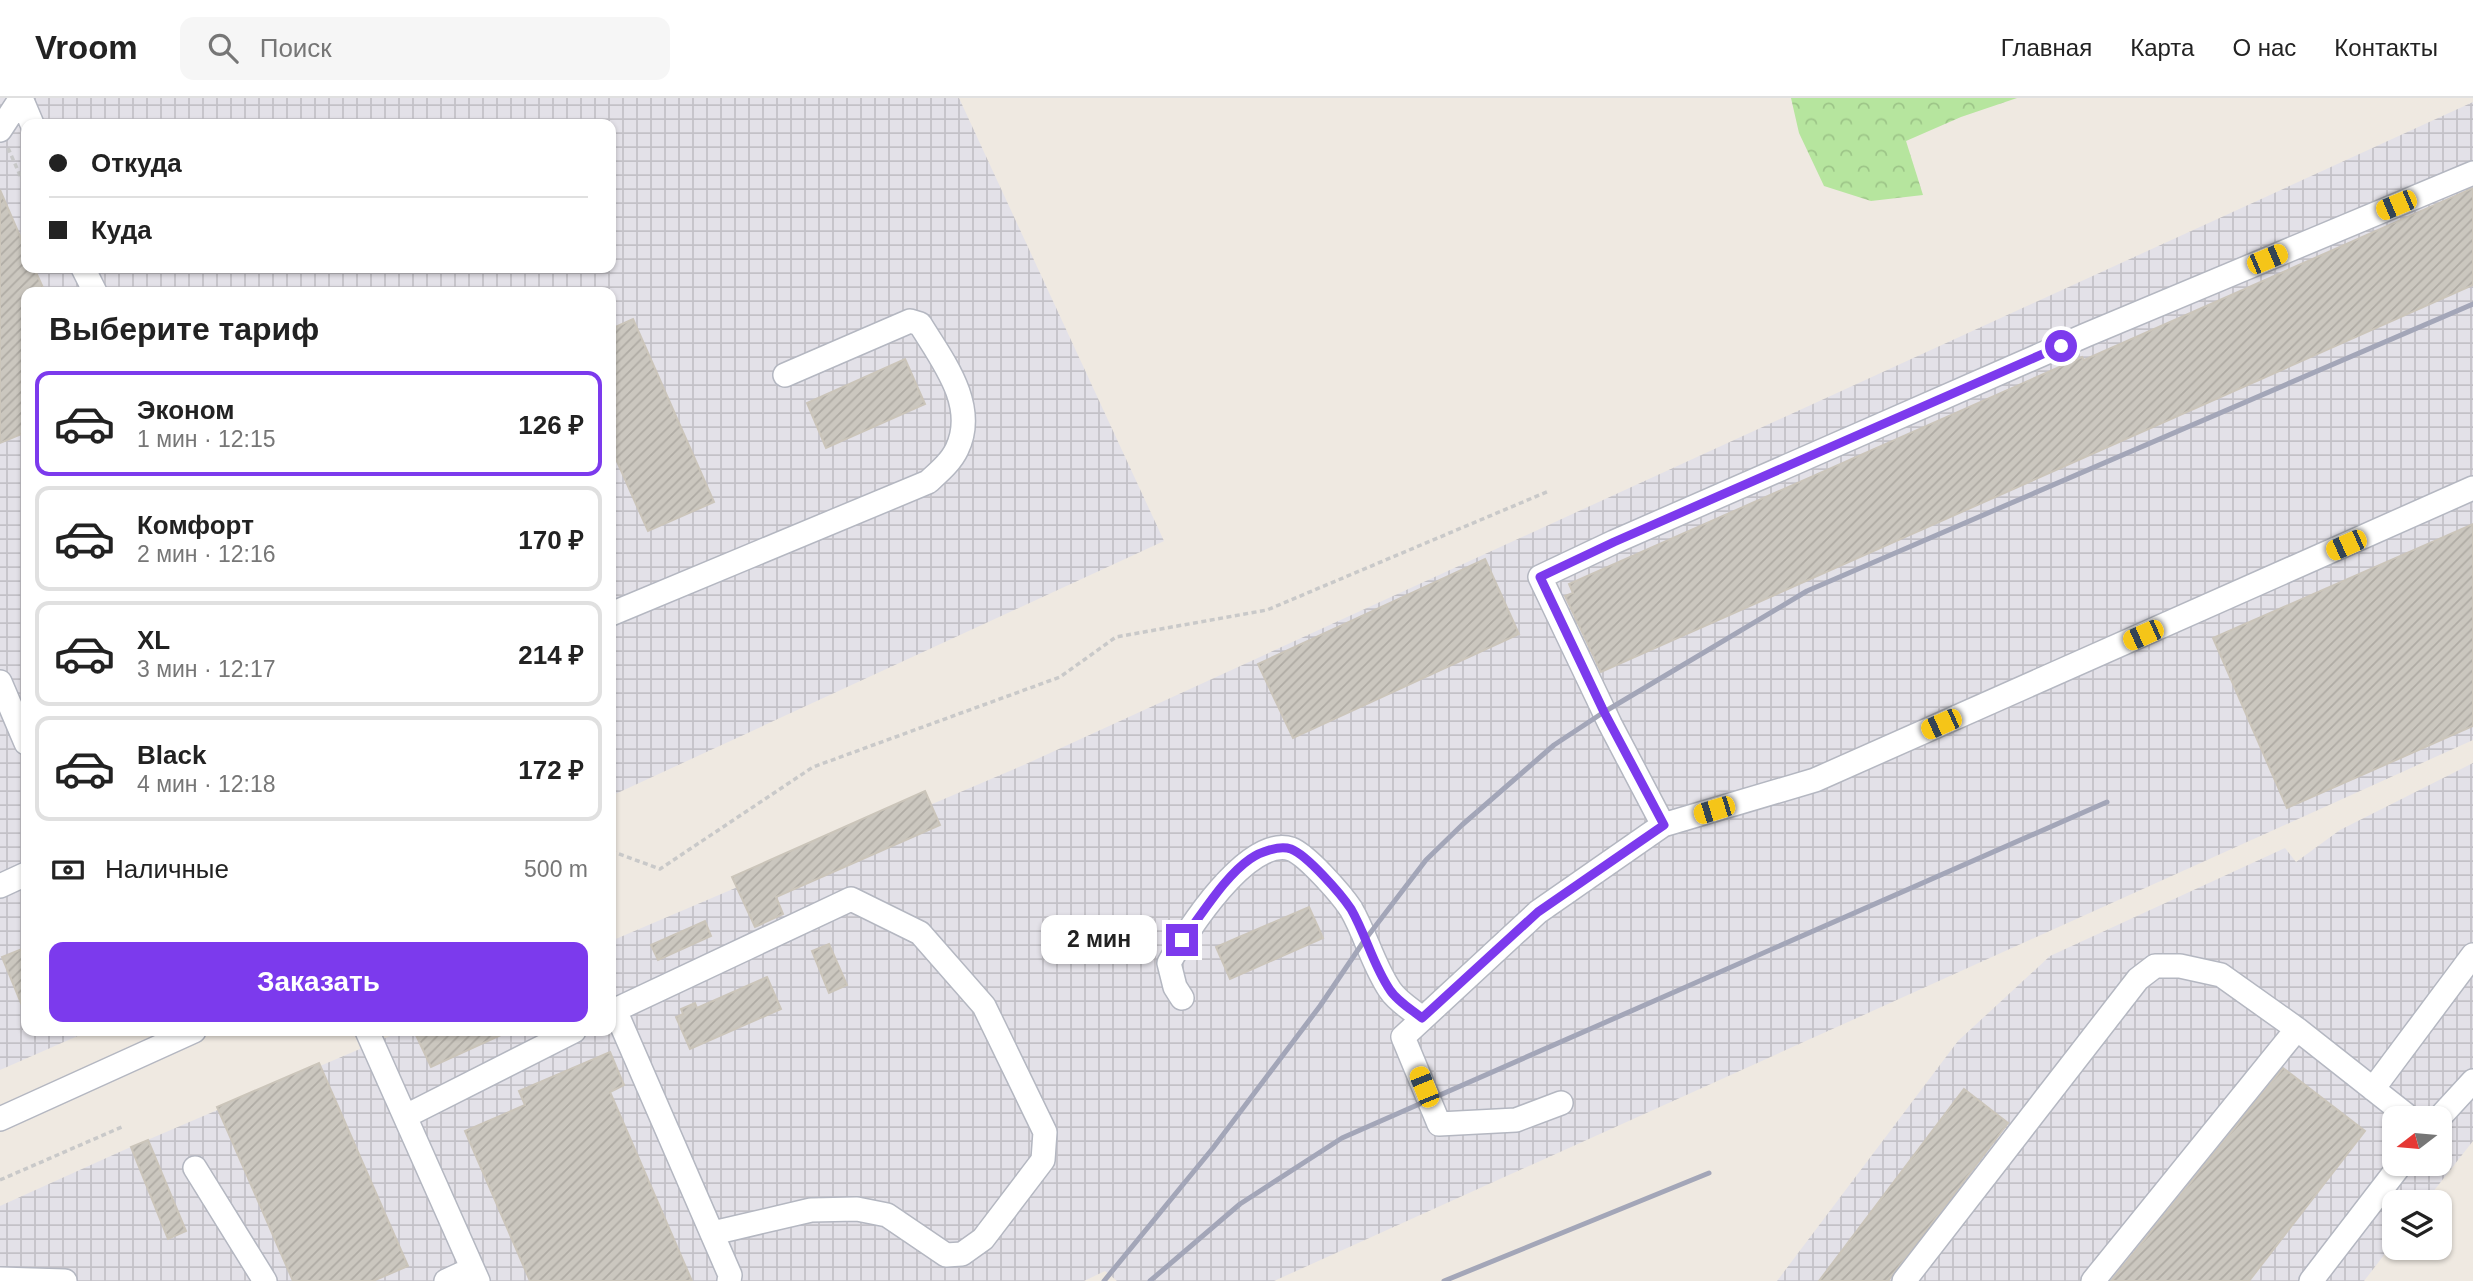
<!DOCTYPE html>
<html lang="ru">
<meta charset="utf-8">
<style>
body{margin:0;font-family:Arial,sans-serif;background:#f6f6f6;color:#222;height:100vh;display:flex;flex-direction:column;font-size:26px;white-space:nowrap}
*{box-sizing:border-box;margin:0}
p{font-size:23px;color:#767676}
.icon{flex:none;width:38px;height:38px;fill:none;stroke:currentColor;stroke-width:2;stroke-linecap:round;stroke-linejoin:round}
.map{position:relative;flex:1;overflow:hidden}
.side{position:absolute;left:21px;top:189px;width:595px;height:749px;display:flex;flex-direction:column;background:#fff;border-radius:14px;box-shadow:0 2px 5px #0004}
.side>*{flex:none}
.banner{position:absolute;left:21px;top:21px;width:595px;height:154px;border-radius:14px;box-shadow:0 2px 5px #0004;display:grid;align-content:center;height:154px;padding:0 28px;background:#fff}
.needle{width:46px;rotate:254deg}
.controls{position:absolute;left:2382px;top:1008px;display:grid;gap:14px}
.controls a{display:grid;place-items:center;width:70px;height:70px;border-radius:14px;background:#fff;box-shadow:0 2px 5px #0004;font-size:35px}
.end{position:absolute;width:32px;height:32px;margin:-16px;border:9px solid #7c3aed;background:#fff;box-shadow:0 0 0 4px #fff}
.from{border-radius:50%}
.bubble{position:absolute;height:49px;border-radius:14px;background:#fff;box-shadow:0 2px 5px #0004;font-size:23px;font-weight:600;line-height:49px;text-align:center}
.car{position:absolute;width:21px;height:42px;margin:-21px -10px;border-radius:9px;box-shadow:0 0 5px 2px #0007;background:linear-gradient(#f5c518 24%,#345 0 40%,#f5c518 0 76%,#345 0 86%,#f5c518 0)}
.banner b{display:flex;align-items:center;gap:24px;height:66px;font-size:26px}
.banner b+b{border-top:2px solid #e0e0e0}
.banner i{width:18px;height:18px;background:#222}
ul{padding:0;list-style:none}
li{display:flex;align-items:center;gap:21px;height:105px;margin:0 14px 10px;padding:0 14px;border:4px solid #e0e0e0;border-radius:14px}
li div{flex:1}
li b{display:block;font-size:26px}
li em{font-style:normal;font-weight:600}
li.selected{border-color:#7c3aed}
li>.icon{width:63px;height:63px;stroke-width:1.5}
h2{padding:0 28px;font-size:32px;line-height:84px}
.pay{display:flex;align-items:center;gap:18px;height:77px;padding:0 28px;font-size:26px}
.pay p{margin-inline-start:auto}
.action{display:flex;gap:14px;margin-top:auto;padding:14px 28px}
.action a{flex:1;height:80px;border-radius:14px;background:#7c3aed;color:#fff;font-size:28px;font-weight:600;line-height:80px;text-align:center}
header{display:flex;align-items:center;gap:42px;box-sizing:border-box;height:98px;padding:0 35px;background:#fff;border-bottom:2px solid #e0e0e0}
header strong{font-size:33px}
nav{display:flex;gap:38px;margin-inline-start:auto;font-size:24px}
.search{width:490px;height:63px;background:#f6f6f6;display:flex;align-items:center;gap:18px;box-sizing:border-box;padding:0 24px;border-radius:14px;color:#767676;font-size:26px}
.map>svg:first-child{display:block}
.industrial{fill:url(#industrial-grid);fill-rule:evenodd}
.forest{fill:url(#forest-crowns)}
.building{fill:url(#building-hatch);stroke:#cbc5ba;stroke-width:2}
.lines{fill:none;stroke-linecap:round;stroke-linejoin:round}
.minor-casing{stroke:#b4b7c1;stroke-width:26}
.path{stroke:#c9c9c9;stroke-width:3.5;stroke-dasharray:5 3.5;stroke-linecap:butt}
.minor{stroke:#fff;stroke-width:23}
.rail{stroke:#a3a6b8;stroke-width:5}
.route{stroke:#7c3aed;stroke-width:9}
</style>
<header>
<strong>Vroom</strong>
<div class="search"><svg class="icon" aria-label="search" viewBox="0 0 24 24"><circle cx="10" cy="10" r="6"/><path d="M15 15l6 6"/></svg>Поиск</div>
<nav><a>Главная</a><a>Карта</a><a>О нас</a><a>Контакты</a></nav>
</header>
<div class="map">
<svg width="2473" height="1183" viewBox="0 0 2473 1183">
<defs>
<pattern id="industrial-grid" width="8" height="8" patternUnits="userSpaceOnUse" patternTransform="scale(1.75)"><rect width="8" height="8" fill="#e3e1e8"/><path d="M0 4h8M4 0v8" fill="none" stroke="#c3c1c7"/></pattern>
<pattern id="forest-crowns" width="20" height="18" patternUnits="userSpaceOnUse" patternTransform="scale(1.75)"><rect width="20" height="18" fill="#b6e59e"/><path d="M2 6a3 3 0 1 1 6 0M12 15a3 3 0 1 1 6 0" fill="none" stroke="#9dc588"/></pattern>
<pattern id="building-hatch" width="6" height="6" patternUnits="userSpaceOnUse" patternTransform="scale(1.75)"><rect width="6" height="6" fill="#cbc7bf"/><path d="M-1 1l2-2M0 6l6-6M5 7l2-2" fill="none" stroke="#afaba4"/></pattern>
</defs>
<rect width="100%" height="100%" fill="#efe9e1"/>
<path class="industrial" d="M0,0h959l205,443 -553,255v-504h-585v739h63l-89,39zM26,26h585v144h-585z
M2473,4v638l-1199,541h-157l-12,-10 -21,10h-1084v-75l124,-56 278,-119h209v-90l415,-177z
M2473,665v378l-48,61h-31v40l-30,39h-587l181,-240 92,-85 235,-108 11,14 44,-32zM2394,1020h46v46h-46z"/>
<path class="forest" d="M1791,0h226l-56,19 -55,24 17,54 -52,6 -47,-15 -25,-53z"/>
<path class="building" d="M2473,90v97l-872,387 -36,-76 8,-3 -4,-9 513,-227 2,3z
M0,92l26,60v18h8l11,24h-19v140l-26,11z
M633,221l81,183 -66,29 -37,-83v-119z
M905,261l20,45 -99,44 -19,-45z
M2473,426v202l-186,82 -74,-170z
M1485,461l34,75 -226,104 -35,-74z
M925,693l15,34 -164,72 7,17 -28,13 -23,-50z
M1309,809l14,31 -93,41 -14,-32z
M705,823l6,15 -53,24 -7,-15z
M829,846l18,41 -18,8 -17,-42z
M22,851l4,10v56l-24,-58z
M767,879l14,32 -91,40 -14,-32 7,-3 -2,-5 14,-6 2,5z
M414,933h96l-79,36z
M610,954l14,33 -14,7 82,189h-162l-65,-150 60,-26 -6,-14z
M319,965l89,203 -35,15h-80l-76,-174z
M2283,970l82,63 -116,150h-138z
M1964,991l44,34 -120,158h-69z
M148,1042l38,91 -18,8 -37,-92z"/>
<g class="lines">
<defs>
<path id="minor" d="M21,0l11,26
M0,32l21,-32
M83,170l12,24
M611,516l317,-132c11,-10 23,-20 29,-33 21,-44 -15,-89 -37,-125l-10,-3 -125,54
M0,584l26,61
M1663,727l-53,-101 -70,-147 74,-35 472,-207 387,-162
M0,788l26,-12
M1182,900l-7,-11 -6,-24c17,-31 79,-128 122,-114 16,6 50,45 60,60 15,26 22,56 39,81 7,11 22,20 32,28
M615,912l115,265 -1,6
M611,914l240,-113 69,34 64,73 61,126 -2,28 -60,79 -21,15 -16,1 -59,-40 -30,-6 -46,1 -98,23
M367,933l111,250
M2373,991l100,-134
M1561,1005l-45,17 -77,4 -36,-87 135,-125 125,-87 152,-45 658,-292
M406,1018l168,-85
M2439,1020l34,-37
M0,1021l194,-88
M195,1070l70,113
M0,1181l65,2
M446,1183l26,-12
M1904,1183l234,-302 17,-13h25l41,9 76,54 113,89
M2093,1183l204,-252
M2311,1183l90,-117"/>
</defs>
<use href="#minor" class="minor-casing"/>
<path class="path" d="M8,50l18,41
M611,753l49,18 153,-102 247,-90 56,-40 151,-27 282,-119
M0,1082l124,-54"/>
<use href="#minor" class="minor"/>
<path class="rail" d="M1104,1183l109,-133 107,-142 44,-65 62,-81 36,-35 92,-80 50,-33 203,-121 666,-287
M1150,1183l90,-77 102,-66 765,-336
M1444,1183l265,-108"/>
</g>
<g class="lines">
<path class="route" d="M1182,842c20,-25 42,-63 68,-81 10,-7 29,-14 41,-10 16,6 50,45 60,60 15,26 22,56 39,81 7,11 22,20 32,28l116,-106 126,-87 -60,-113 -64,-135 74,-35 447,-196"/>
</g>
</svg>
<div class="controls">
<a><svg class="needle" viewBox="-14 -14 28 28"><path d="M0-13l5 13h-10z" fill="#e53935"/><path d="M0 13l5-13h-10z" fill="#767676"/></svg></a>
<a><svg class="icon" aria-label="layers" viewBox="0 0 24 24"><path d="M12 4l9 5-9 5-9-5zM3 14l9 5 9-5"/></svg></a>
</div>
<i class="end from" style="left:2061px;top:248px"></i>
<i class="end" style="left:1182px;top:842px"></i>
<div class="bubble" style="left:1041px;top:817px;width:116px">2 мин</div>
<i class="car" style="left:2396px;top:107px;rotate:247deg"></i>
<i class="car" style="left:2267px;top:161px;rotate:67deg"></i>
<i class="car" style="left:2346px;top:447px;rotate:246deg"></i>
<i class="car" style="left:2143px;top:537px;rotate:246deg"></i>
<i class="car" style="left:1941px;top:626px;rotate:246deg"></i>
<i class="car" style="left:1714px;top:712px;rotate:253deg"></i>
<i class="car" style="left:1424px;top:989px;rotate:338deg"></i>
<div class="banner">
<b><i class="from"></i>Откуда</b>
<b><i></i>Куда</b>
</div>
<section class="side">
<h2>Выберите тариф</h2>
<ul>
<li class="selected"><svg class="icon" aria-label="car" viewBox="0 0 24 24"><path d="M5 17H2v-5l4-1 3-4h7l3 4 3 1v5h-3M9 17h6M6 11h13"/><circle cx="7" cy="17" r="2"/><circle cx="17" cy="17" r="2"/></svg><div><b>Эконом</b><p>1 мин · 12:15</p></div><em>126 ₽</em></li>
<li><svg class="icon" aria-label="car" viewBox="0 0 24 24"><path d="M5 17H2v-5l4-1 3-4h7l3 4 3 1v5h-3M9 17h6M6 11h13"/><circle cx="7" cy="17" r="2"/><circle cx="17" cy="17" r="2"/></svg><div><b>Комфорт</b><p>2 мин · 12:16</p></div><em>170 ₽</em></li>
<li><svg class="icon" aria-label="car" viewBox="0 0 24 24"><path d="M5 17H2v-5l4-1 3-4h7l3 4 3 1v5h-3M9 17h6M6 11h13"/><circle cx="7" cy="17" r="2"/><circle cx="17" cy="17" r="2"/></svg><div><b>XL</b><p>3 мин · 12:17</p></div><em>214 ₽</em></li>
<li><svg class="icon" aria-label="car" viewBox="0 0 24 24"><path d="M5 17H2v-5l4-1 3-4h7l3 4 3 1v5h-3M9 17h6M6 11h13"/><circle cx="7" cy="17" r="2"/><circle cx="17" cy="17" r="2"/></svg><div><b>Black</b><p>4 мин · 12:18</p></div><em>172 ₽</em></li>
</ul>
<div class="pay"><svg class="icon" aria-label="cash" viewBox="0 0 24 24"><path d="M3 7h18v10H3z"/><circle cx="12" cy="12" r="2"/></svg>Наличные<p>500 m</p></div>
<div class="action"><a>Заказать</a></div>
</section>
</div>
